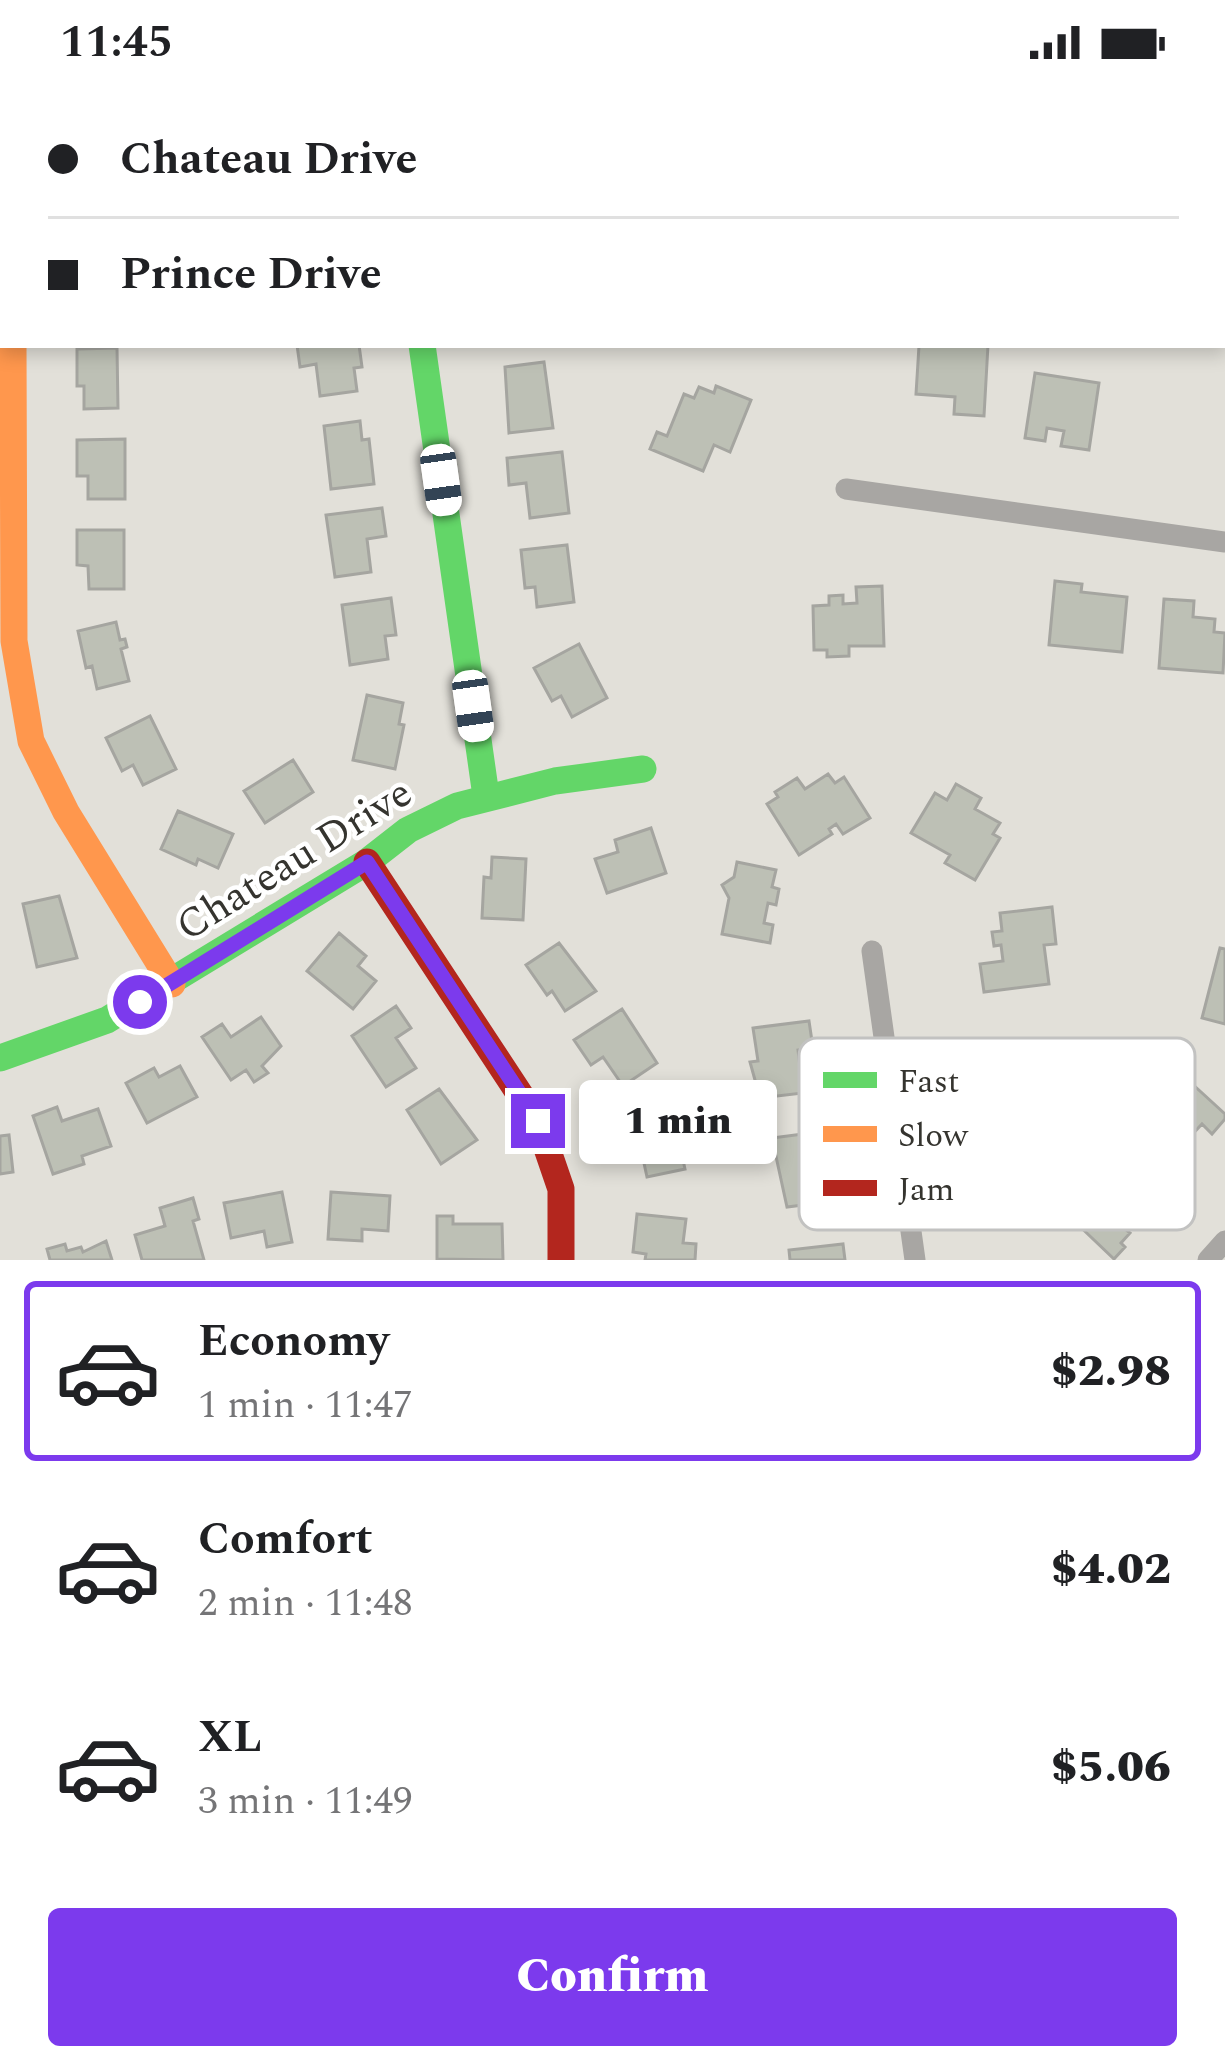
<!DOCTYPE html>
<meta charset="utf-8">
<style>
body{margin:0;font-family:Spectral,serif;background:#f6f6f6;color:#202124;height:100vh;display:flex;flex-direction:column;font-size:45px;white-space:nowrap}
*{box-sizing:border-box;margin:0}
p{font-size:39px;color:#757577}
.icon{flex:none;width:66px;height:66px;fill:none;stroke:currentColor;stroke-width:2;stroke-linecap:round;stroke-linejoin:round}
.map{position:relative;height:1176px;overflow:hidden}
.drawer{display:flex;flex-direction:column;background:#fff;flex:1}
.drawer>*{flex:none}
.banner{position:absolute;left:0px;top:0px;width:1227px;height:264px;box-shadow:0 6px 18px #0003;display:grid;align-content:center;height:264px;padding:0 48px;background:#fff}
.end{position:absolute;width:54px;height:54px;margin:-27px;border:15px solid #7c3aed;background:#fff;box-shadow:0 0 0 6px #fff}
.from{border-radius:50%}
.bubble{position:absolute;height:84px;border-radius:12px;background:#fff;box-shadow:0 6px 18px #0003;font-size:39px;font-weight:800;line-height:84px;text-align:center}
.car{position:absolute;width:36px;height:72px;margin:-36px -18px;border-radius:15px;box-shadow:0 0 9px 3px #0007;background:linear-gradient(#fff 24%,#345 0 40%,#fff 0 76%,#345 0 86%,#fff 0)}
.banner b{display:flex;align-items:center;gap:42px;height:114px;font-size:45px}
.banner b+b{border-top:3px solid #e0e0e0}
.banner i{width:30px;height:30px;background:#202124}
ul{padding:21px 0 0;list-style:none}
li{display:flex;align-items:center;gap:36px;height:180px;margin:0 24px 18px;padding:0 24px;border:6px solid transparent;border-radius:12px}
li div{flex:1}
li b{display:block;font-size:45px}
li em{font-style:normal;font-weight:800}
li.selected{border-color:#7c3aed}
li>.icon{width:108px;height:108px;stroke-width:1.5}
.cta{display:flex;gap:24px;margin-top:auto;padding:24px 48px}
.cta a{flex:1;height:138px;border-radius:12px;background:#7c3aed;color:#fff;font-size:48px;font-weight:800;line-height:138px;text-align:center}
.status{display:flex;justify-content:space-between;align-items:center;height:84px;padding:0 60px;background:#fff;direction:ltr}
.status svg{height:33px;fill:currentColor}
.map>svg:first-child{display:block}
.building{fill:#bdc0b5;stroke:#a5a5a0;stroke-width:3}
.lines{fill:none;stroke-linecap:round;stroke-linejoin:round}
.street{stroke:#a8a6a3;stroke-width:21}
.fast{stroke:#63d668;stroke-width:27}
.slow{stroke:#ff974d;stroke-width:27}
.jam{stroke:#b3261e;stroke-width:27}
.route{stroke:#7c3aed;stroke-width:15}
.labels{text-anchor:middle;stroke-width:9;stroke-linejoin:round;paint-order:stroke}
.street-label{font-size:42px;fill:#35342f;stroke:#fff}
.key{fill:#fff;stroke:#c2c2c1;stroke-width:3}
.key-label{font-size:33px;fill:#35342f}
</style>
<div class="status"><b>11:45</b><svg viewBox="0 0 49 12"><path d="M0 12V9h3v3zM5 12V6h3v6zM10 12V3h3v9zM15 12V0h3v12zM26 1h20v11H26zM47 4h2v5h-2z"/></svg></div>
<div class="map">
<svg width="1225" height="1176" viewBox="0 0 1225 1176">
<rect width="100%" height="100%" fill="#e2e0d9"/>
<path class="building" d="M297,261h62l3,22 -8,1 3,23 -37,5 -4,-32 -16,3z
M934,261h54l-4,71 -30,-2 1,-17 -39,-3 3,-48z
M117,264l1,60 -34,1v-23h-7v-37z
M544,278l9,66 -44,5 -4,-66z
M1035,289l64,10 -10,67 -28,-4 3,-15 -17,-3 -2,13 -20,-3z
M716,302l35,14 -21,52 -16,-7 -11,26 -53,-22 7,-17 10,4 17,-42 10,4 5,-11 15,6z
M360,337l2,19 7,-1 5,45 -43,5 -7,-63z
M125,355v60h-37v-23h-11v-36z
M562,368l7,61 -39,5 -4,-35 -17,2 -2,-27z
M382,424l4,28 -19,3 4,33 -36,5 -9,-62z
M77,446h47v59h-35l-1,-23 -11,-1z
M567,461l7,57 -37,5 -2,-20 -10,1 -4,-38z
M1055,497l27,3 -1,8 46,5 -5,55 -73,-7z
M882,502l2,60h-35v10l-22,1v-7h-13l-1,-44 16,-1v-9l14,-1v9l14,-1 -1,-16z
M391,514l5,37 -11,1 3,23 -38,6 -8,-60z
M1164,515l30,2 -1,16 22,2 -1,13 11,1 -2,40 -64,-5z
M116,538l4,18 5,-1 2,8 -6,2 8,32 -32,8 -5,-23 -6,2 -8,-37z
M579,560l28,54 -35,19 -11,-21 -9,5 -18,-33z
M367,611l36,8 -4,21 5,1 -9,44 -42,-9z
M150,632l26,53 -33,16 -10,-20 -11,6 -16,-33z
M293,676l20,32 -48,31 -21,-32z
M828,690l7,9 9,-6 26,41 -27,16 -7,-10 -7,5 3,5 -33,21 -32,-51 11,-7 -3,-5 22,-14 8,11z
M956,700l25,14 -6,11 25,14 -7,11 7,4 -25,42 -30,-17 5,-8 -39,-22 24,-40 12,7z
M178,727l55,23 -15,34 -20,-9 -2,6 -35,-16z
M651,744l15,45 -59,20 -12,-34 23,-7 -3,-12z
M492,773l34,2 -3,61 -41,-2 2,-41 7,1z
M737,778l39,8 -4,17 7,2 -3,16 -8,-2 -4,20 9,2 -3,18 -48,-9 7,-36 -7,-13 12,-8z
M59,812l18,62 -40,9 -14,-63z
M1052,823l4,37 -12,1 5,39 -65,8 -4,-28 23,-3 -2,-16 -7,1 -2,-14 10,-1 -2,-18z
M339,849l27,23 -8,10 18,15 -23,28 -46,-38z
M559,859l37,48 -31,20 -13,-20 -5,4 -21,-30z
M1220,864l5,1v75l-23,-6z
M396,922l15,22 -15,10 20,30 -30,19 -34,-51z
M622,925l35,54 -34,23 -20,-29 -12,8 -17,-25z
M261,933l20,29 -19,20 6,7 -14,9 -8,-12 -15,10 -29,-43 20,-13 9,13z
M809,937l4,27 -15,2 5,43 -43,5 -10,-36 8,-1 -5,-33z
M180,982l17,31 -50,26 -21,-40 28,-15 5,9z
M1189,997l36,33v5l-13,15 -10,-10 -29,31 -28,-25 6,-6 -7,-7 20,-21 6,6z
M439,1005l38,51 -36,24 -34,-54z
M57,1023l5,14 36,-12 13,37 -29,10 2,8 -31,10 -20,-58z
M672,1026l13,59 -38,8 -5,-23 -13,2 -8,-35z
M834,1046l4,26 -9,2 2,12 -9,1 5,31 -40,5 -15,-69z
M9,1051l4,37 -13,2v-38z
M1114,1088l40,37 -16,17 -5,-5 -8,8 5,4 -9,10 4,4 -11,12 -43,-41z
M282,1108l10,50 -25,5 -3,-16 -33,7 -7,-35z
M331,1108l59,4 -2,35 -26,-2v12l-34,-2z
M193,1114l6,21 -6,2 11,39h-62l-7,-25 30,-9 -5,-18z
M637,1130l49,5 -3,24 13,1 -1,16h-50l1,-6 -13,-2z
M437,1132h16v8h49l1,36 -66,-1z
M106,1157l6,19h-62l-3,-11 18,-5 2,7 14,-4 2,5z
M843,1160l2,16h-55l-1,-10z"/>
<g class="lines">
<path class="street" d="M383,0l1,3
M12,3v-3
M846,405l379,53
M872,867l43,309
M1208,1176l17,-19"/>
<path class="fast" d="M422,261l64,451
M0,974l107,-38 260,-158 41,-32 49,-24 98,-25 88,-12"/>
<path class="slow" d="M13,261l1,296 17,100 35,71 106,172"/>
<path class="jam" d="M367,778l171,260 23,67v71"/>
</g>
<g class="lines">
<path class="route" d="M140,918l227,-140 171,259"/>
</g>
<g class="labels">
<g class="street-label">
<text transform="translate(293 774) rotate(-32)" y="15">Chateau Drive</text>
</g>
</g>
<rect x="799" y="954" width="396" height="192" rx="18" class="key"/>
<rect x="823" y="988" width="54" height="16" fill="#63d668"/>
<rect x="823" y="1042" width="54" height="16" fill="#ff974d"/>
<rect x="823" y="1096" width="54" height="16" fill="#b3261e"/>
<g class="key-label">
<text x="898" y="1008">Fast</text>
<text x="898" y="1062">Slow</text>
<text x="898" y="1116">Jam</text>
</g>
</svg>
<i class="end from" style="left:140px;top:918px"></i>
<i class="end" style="left:538px;top:1037px"></i>
<div class="bubble" style="left:579px;top:996px;width:198px">1 min</div>
<i class="car" style="left:441px;top:396px;rotate:172deg"></i>
<i class="car" style="left:473px;top:622px;rotate:172deg"></i>
<div class="banner">
<b><i class="from"></i>Chateau Drive</b>
<b><i></i>Prince Drive</b>
</div>
</div>
<section class="drawer">
<ul>
<li class="selected"><svg class="icon" aria-label="car" viewBox="0 0 24 24"><path d="M5 17H2v-5l4-1 3-4h7l3 4 3 1v5h-3M9 17h6M6 11h13"/><circle cx="7" cy="17" r="2"/><circle cx="17" cy="17" r="2"/></svg><div><b>Economy</b><p>1 min · 11:47</p></div><em>$2.98</em></li>
<li><svg class="icon" aria-label="car" viewBox="0 0 24 24"><path d="M5 17H2v-5l4-1 3-4h7l3 4 3 1v5h-3M9 17h6M6 11h13"/><circle cx="7" cy="17" r="2"/><circle cx="17" cy="17" r="2"/></svg><div><b>Comfort</b><p>2 min · 11:48</p></div><em>$4.02</em></li>
<li><svg class="icon" aria-label="car" viewBox="0 0 24 24"><path d="M5 17H2v-5l4-1 3-4h7l3 4 3 1v5h-3M9 17h6M6 11h13"/><circle cx="7" cy="17" r="2"/><circle cx="17" cy="17" r="2"/></svg><div><b>XL</b><p>3 min · 11:49</p></div><em>$5.06</em></li>
</ul>
<div class="cta"><a>Confirm</a></div>
</section>
